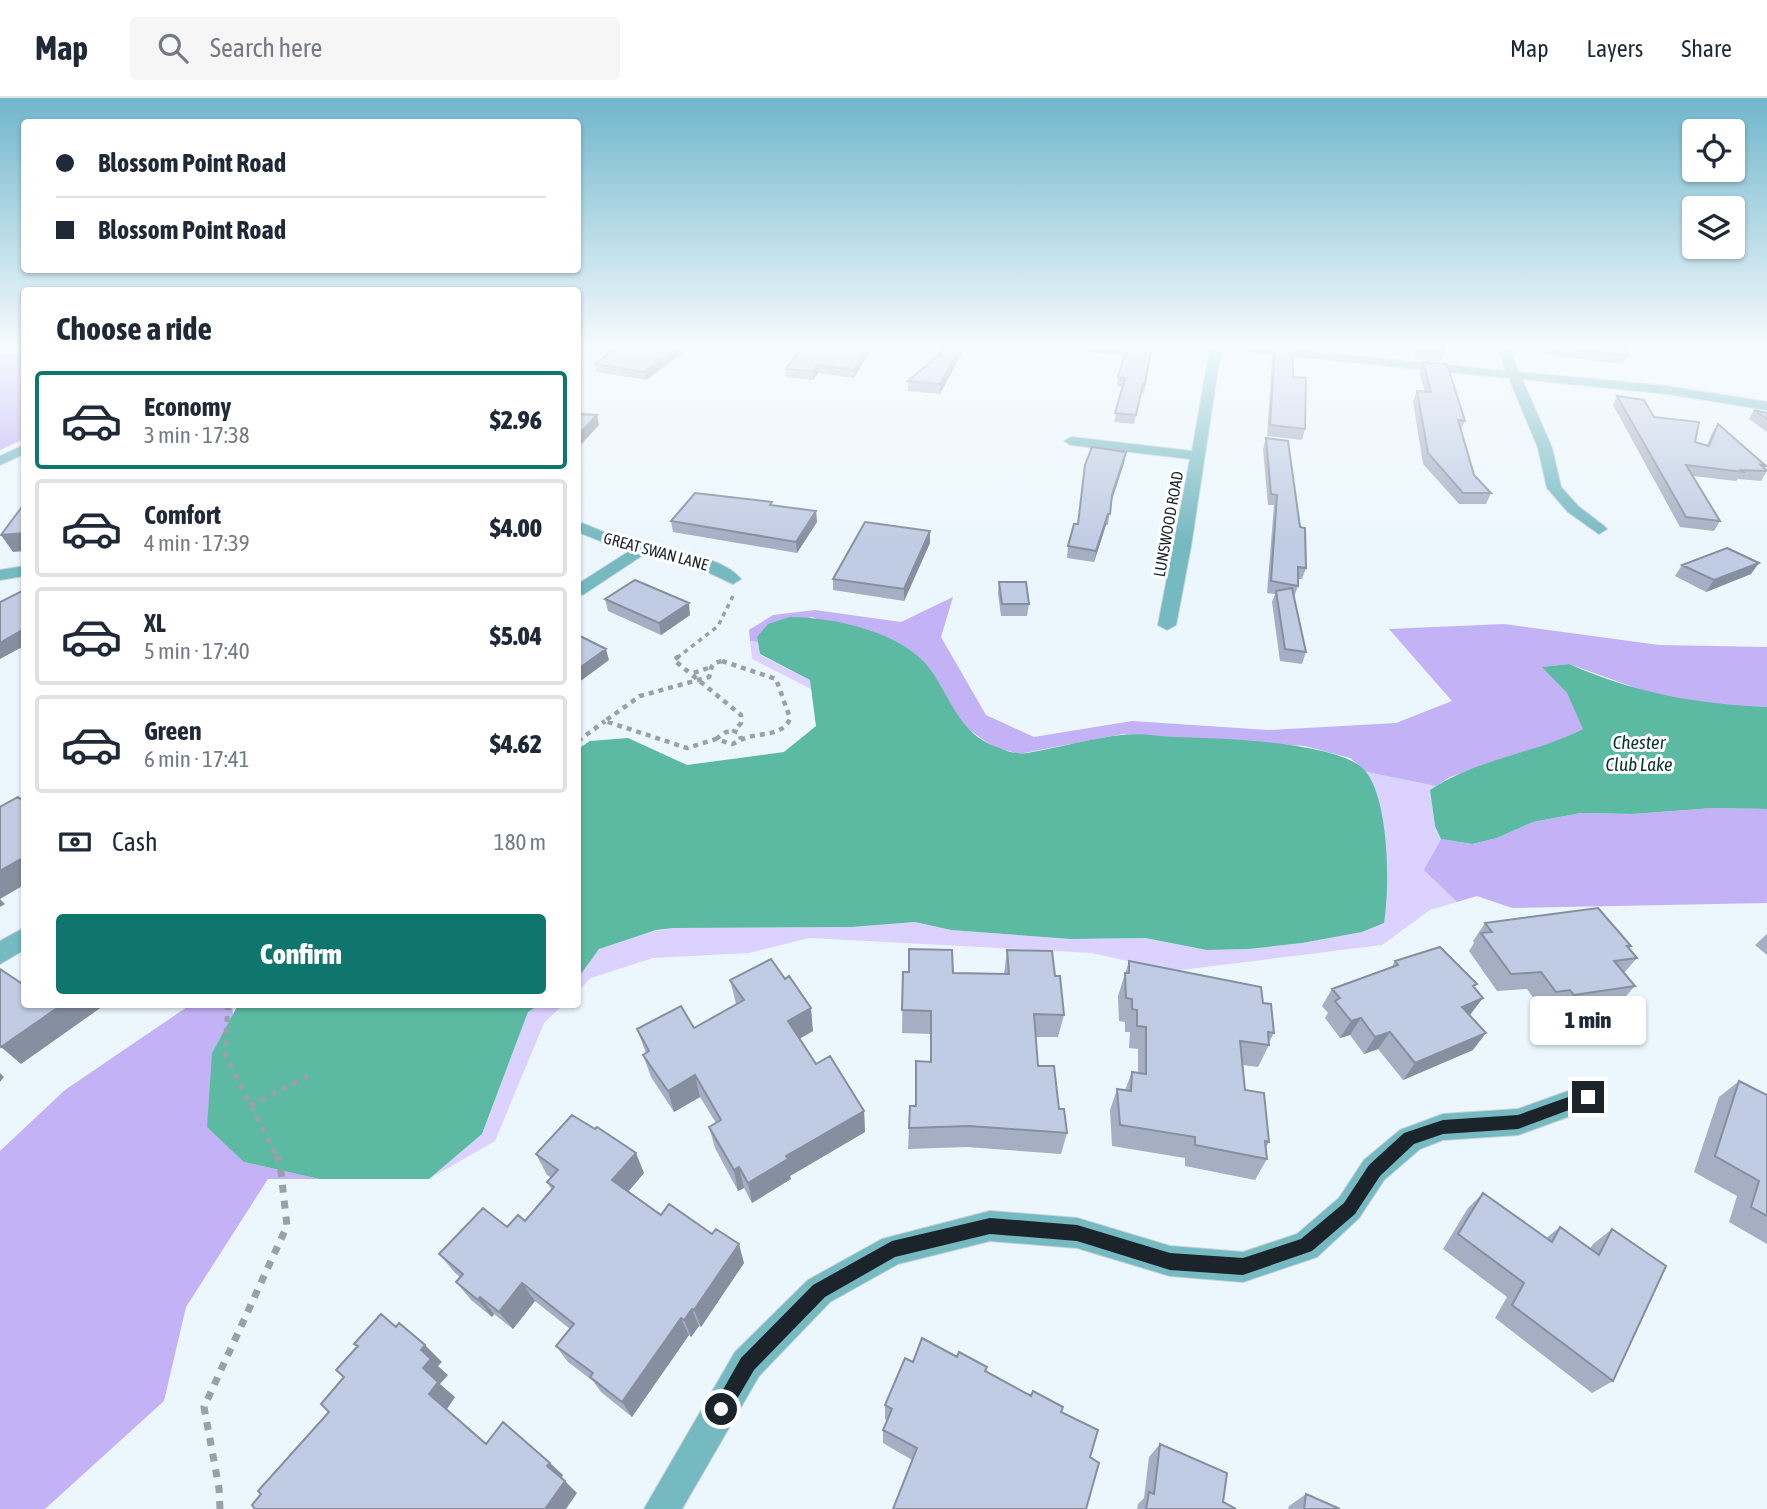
<!DOCTYPE html>
<meta charset="utf-8">
<style>
body{margin:0;font-family:"Asap Condensed",sans-serif;background:#f6f6f7;color:#1f2937;height:100vh;display:flex;flex-direction:column;font-size:26px;white-space:nowrap}
*{box-sizing:border-box;margin:0}
p{font-size:23px;color:#747a83}
.icon{flex:none;width:38px;height:38px;fill:none;stroke:currentColor;stroke-width:2;stroke-linecap:round;stroke-linejoin:round}
.map{position:relative;flex:1;overflow:hidden}
.details{position:absolute;left:21px;top:189px;width:560px;height:721px;display:flex;flex-direction:column;background:#fff;border-radius:7px;box-shadow:0 2px 5px #0004}
.details>*{flex:none}
.hud{position:absolute;left:21px;top:21px;width:560px;height:154px;border-radius:7px;box-shadow:0 2px 5px #0004;display:grid;align-content:center;height:154px;padding:0 35px;background:#fff}
.controls{position:absolute;left:1682px;top:21px;display:grid;gap:14px}
.controls a{display:grid;place-items:center;width:63px;height:63px;border-radius:7px;background:#fff;box-shadow:0 2px 5px #0004;font-size:35px}
.end{position:absolute;width:32px;height:32px;margin:-16px;border:9px solid #1b242a;background:#fff;box-shadow:0 0 0 4px #fff}
.from{border-radius:50%}
.bubble{position:absolute;height:49px;border-radius:7px;background:#fff;box-shadow:0 2px 5px #0004;font-size:23px;font-weight:800;line-height:49px;text-align:center}
.hud b{display:flex;align-items:center;gap:24px;height:66px;font-size:26px}
.hud b+b{border-top:2px solid #e0e1e3}
.hud i{width:18px;height:18px;background:#1f2937}
ul{padding:0;list-style:none}
li{display:flex;align-items:center;gap:21px;height:98px;margin:0 14px 10px;padding:0 21px;border:4px solid #e0e1e3;border-radius:7px}
li div{flex:1}
li b{display:block;font-size:26px}
li em{font-style:normal;font-weight:800}
li.selected{border-color:#0f766e}
li>.icon{width:63px;height:63px;stroke-width:1.5}
h2{padding:0 35px;font-size:32px;line-height:84px}
.pay{display:flex;align-items:center;gap:18px;height:77px;padding:0 35px;font-size:26px}
.pay p{margin-inline-start:auto}
.primary-button{display:flex;gap:14px;margin-top:auto;padding:14px 35px}
.primary-button a{flex:1;height:80px;border-radius:7px;background:#0f766e;color:#fff;font-size:28px;font-weight:800;line-height:80px;text-align:center}
header{display:flex;align-items:center;gap:42px;box-sizing:border-box;height:98px;padding:0 35px;background:#fff;border-bottom:2px solid #e0e1e3}
header strong{font-size:33px}
nav{display:flex;gap:38px;margin-inline-start:auto;font-size:24px}
.search{width:490px;height:63px;background:#f6f6f7;display:flex;align-items:center;gap:18px;box-sizing:border-box;padding:0 24px;border-radius:7px;color:#747a83;font-size:26px}
.map>svg:first-child{display:block}
.green{fill:#dcd2ff}
.forest{fill:#c3b2f6}
.water{fill:#5cb9a2}
.lines{fill:none;stroke-linecap:round;stroke-linejoin:round}
.minor-casing{stroke:#c6d1d7;stroke-width:2}
.tertiary-casing{stroke:#c6d1d7;stroke-width:2}
.path-far3{stroke:#97a1a7;stroke-width:3.5;stroke-dasharray:4.5 4.5;stroke-linecap:butt}
.path-far2{stroke:#97a1a7;stroke-width:4.5;stroke-dasharray:5 5;stroke-linecap:butt}
.path-far1{stroke:#97a1a7;stroke-width:5;stroke-dasharray:6 6;stroke-linecap:butt}
.path{stroke:#97a1a7;stroke-width:7;stroke-dasharray:8 8;stroke-linecap:butt}
.minor{fill:#75b9c1;fill-rule:evenodd}
.tertiary{fill:#75b9c1;fill-rule:evenodd}
.wall{fill:#a5afc3}
.shaded-wall{fill:#868f9f}
.building{fill:#c0cce3;stroke:#868f9f;stroke-width:2}
.route{fill:#1b242a}
.labels{text-anchor:middle;stroke-width:6;stroke-linejoin:round;paint-order:stroke}
.far-street-label{font-size:16px;fill:#1b242a;stroke:#fff}
.water-label{font-size:19px;font-style:italic;fill:#08352b;stroke:#fff}
</style>
<header>
<strong>Map</strong>
<div class="search"><svg class="icon" aria-label="search" viewBox="0 0 24 24"><circle cx="10" cy="10" r="6"/><path d="M15 15l6 6"/></svg>Search here</div>
<nav><a>Map</a><a>Layers</a><a>Share</a></nav>
</header>
<div class="map">
<svg width="1767" height="1411" viewBox="0 0 1767 1411">
<rect width="100%" height="100%" fill="#ecf7fd"/>
<path class="green" d="M750,543l8,1 2,13 50,25 3,10 -61,-31z
M1367,674l69,14 -6,4 5,36 6,13 -16,31 32,32 -27,8 -48,35 -209,26 -81,-18 -283,-15 -60,15 -96,5 -62,20 -13,13c-1,-14 9,-34 22,-42 13,-9 57,-19 74,-21l178,-1 63,-5 36,8 120,9 74,-1 62,12 42,-1 53,-6 60,-11 22,-9 -7,-125z
M539,907h24l-19,18 -49,118 -66,38 53,-45 46,-122z"/>
<path class="forest" d="M24,254v87l-24,11v-95z
M953,499l-12,40 45,78 48,22 98,-16 136,9 128,-7 56,-22 -63,-72 115,-5 155,21 108,2v60l-52,-2 -57,-9 -89,-32 -26,3 24,26 17,36 -21,10 -113,38 -14,9 -69,-14 -17,-14 -45,-12 -182,-12 -104,20 -27,-8 -24,-17 -13,-15 -26,-46 -117,-51 -55,20 1,5 -8,-1 -1,-11 24,-15 42,-5 86,12z
M1713,710l54,1v94l-255,5 -35,-12 -20,6 -33,-32 17,-31 31,5 25,-6 36,-16 48,-9 51,1z
M190,907h42l1,10 -21,38 32,109 75,17h-51l-82,128 -22,94 -119,108h-45v-358l65,-61z"/>
<path class="water" d="M790,519c43,0 113,15 140,52 20,28 30,66 67,78 6,2 13,6 20,6 8,2 18,-2 26,-3 26,-5 52,-12 78,-15 17,-2 36,1 53,2 38,1 172,4 193,36 22,31 23,113 17,150l-22,9 -60,11 -53,6 -42,1 -62,-12 -74,1 -120,-9 -36,-8 -63,5 -178,1 -18,2 -57,19 -21,29v-229l12,-8 38,-3 59,27 97,-13 32,-26 -6,-46 -50,-26 -3,-17 11,-13z
M1569,566c66,29 127,40 198,43v102l-54,-1 -81,6 -51,-1 -48,9 -36,16 -25,6 -31,-5 -6,-13 -5,-36c46,-31 104,-36 153,-61l-16,-36 -25,-26z
M238,907v-1l301,1 -11,7 -46,122 -53,45h-110l-75,-17 -37,-35 5,-74z"/>
<g class="lines">
<defs>
<path id="minor" d="M1207,247h39l260,26 -9,-26h12l9,27 149,14 100,16v8l-100,-16 -145,-15 30,69 9,39 17,19 26,20 3,3 -8,5 -31,-22 -21,-24 -9,-40 -29,-70 -288,-29 -30,197 -15,79 -9,5 -9,-5 32,-166 -119,-14 -7,-4 7,-4 121,14 18,-103z
M578,424c17,5 34,15 51,20 32,10 89,10 112,37l-8,5 -38,-18 -52,-11 -59,39 -6,2v-12l50,-32 -50,-20z
M24,468v10l-24,4v-10z
M24,830v22l-24,14v-23z
M1588,986l10,4 4,9 -4,9 -80,29 -75,5 -23,9 -36,31 -25,38 -42,39 -74,25 -73,-6 -93,-28 -87,-7 -92,23 -68,38 -71,74 -77,133h-38l91,-157 73,-72 74,-41 108,-28 87,7 93,28 73,6 54,-18 42,-36 25,-38 36,-30 43,-16 75,-5z"/>
<path id="tertiary" d="M24,347v9l-24,11v-9z"/>
</defs>
<use href="#minor" class="minor-casing"/>
<use href="#tertiary" class="tertiary-casing"/>
<path class="path-far3" d="M677,560l41,-32 15,-30"/>
<path class="path-far2" d="M679,558l-5,4 17,14
M722,563l54,18 14,39c-6,19 -32,14 -47,21 -4,1 -7,4 -11,5l-16,-5 -29,9 -82,-27 35,-25 69,-19c4,-10 -1,-13 13,-16z
M708,570l-17,6 50,41v8l-7,8 5,2 2,6
M716,641l10,-7 8,-1
M578,643l27,-20"/>
<path class="path-far1" d="M228,906l-3,51 52,102
M250,1008l58,-30"/>
<path class="path" d="M220,1411l-1,-21 -15,-81 83,-181 -7,-63 -4,-7"/>
<use href="#minor" class="minor"/>
<use href="#tertiary" class="tertiary"/>
</g>
<path class="wall" d="M693,247l-47,35 -49,-8 -2,-8z
M762,247h112l-20,33 -36,-5 -5,7 -27,-3v-8l15,-20z
M950,247h16l-26,49 -32,-3v-10z
M1087,247h38l-1,10 -38,-3z
M1152,247l-8,48h-3l-7,31 -20,-2 8,-35 -5,-1 1,-9 14,-27z
M1273,247h18v2z
M1405,247h37l2,8 -4,9 -24,-3 -3,-13z
M1543,247h79l6,11 -5,8 -31,-4 -47,-6z
M1275,249l18,30 12,52 -3,11 -35,-4 5,-79z
M1423,264l42,59 -4,9 13,45 17,18 -5,11h-27l-36,-40 -10,-63 4,-10 8,1 -6,-20z
M1617,298l78,46 12,3 5,-12 6,-9 48,42 -2,2 3,3 -6,10 -23,-2 -2,2 -43,-5 27,45 -6,10 -34,-4 -67,-122z
M1754,312l13,3v19l-18,-13z
M1266,340l40,130 -4,11h-4v7l-4,11 12,55 -4,12 -22,-3 -8,-59 3,-8 -8,-1 7,-88h-6l-5,-56z
M1126,354l-2,11 -13,39 -3,23h-2l-12,37 -27,-4 1,-12 10,-22z
M773,407l43,6 1,11 -20,31 -124,-21 -2,-11z
M930,445l-26,58 -71,-11v-11z
M1682,467l69,9 -45,18 -31,-16z
M999,484l30,22 -2,12h-26l-3,-22z
M605,501l85,16 -29,20 -53,-24z
M1485,825l146,23 -2,2 8,10 -13,15 11,13 -16,18 -60,8 -4,-5 -14,2 -14,-20 -30,2 -28,-40 5,-8 -1,-2z
M1767,836v21l-12,-10z
M1007,852l48,26 9,39 -6,22h-22l2,29 21,43 8,24 -6,21 -94,-7 -59,2 2,-43h5l1,-45 14,1v-28l-28,-1 1,-61 101,2z
M1129,863l134,42 11,30 -5,9v3l-11,22 -15,-2 2,25 24,52 -3,5 1,12 -12,21 -70,-14v-8l-73,-12 -2,-36 7,-21 8,1 7,-18 6,1v-24l-9,-1 1,-16h-5v-10l-6,-1 -1,-25z
M1395,863l79,27 -4,27 3,35 -70,30 -25,-31 -14,5 -14,-19 -10,3 -15,-20 3,-5 -6,-7 10,-17 59,-21z
M730,882l83,51 -14,8 17,25 48,47 1,21 -75,44 1,3 -39,24 -8,-15 -6,3 -23,-43 -6,-21 7,-4 -16,-26 -26,15 -23,-35 -8,-22 3,-2 -9,-24 57,-1 42,-24z
M1739,983l28,14v149l-38,-22 8,-26 -43,-24 25,-75z
M536,1056l108,19 -16,19 33,23 83,48 -43,64 -2,-1 -8,11 -2,-2 -57,82 -31,-25 -8,-11 -25,-19 -12,-16 14,-17 -35,-28 -22,28 -19,-15 -2,3 -21,-17 -15,-18 4,-5 -5,-4 -16,-19 68,-27 18,-6 27,-31 -5,-8 5,-4 -5,-3z
M1483,1095l63,45 14,-11 30,22 3,-5 19,-15 1,152 -21,12 -97,-75 12,-21 -64,-48 25,-41z
M957,1259l30,10 -1,4 75,41 29,45 -178,3 -29,-17v-13l4,-9 -2,-2v-14l28,-43z
M1160,1346l63,58 13,7h-99l1,-5 6,-6 5,-41z
M1306,1396l34,15h-52l1,-3z"/>
<path class="shaded-wall" d="M681,247h12l-47,35 -2,-8z
M869,247h5l-20,33v-8z
M962,247h4l-26,49v-10z
M817,267l1,8 -5,7v-9z
M597,317l2,10 -21,23v-13z
M578,353l2,10 -2,20z
M1126,354l-2,11 -14,43 2,-11z
M816,413l1,11 -20,31 -1,-11z
M1108,416l-2,11 -12,37 2,-11z
M930,433v12l-26,58v-12z
M24,435v18l-11,1 -12,-17z
M1759,465l-8,11 -45,18 8,-12z
M689,505l1,12 -29,20 -2,-12z
M24,531v17l-24,13v-16z
M606,551l3,11 -31,23v-14z
M24,759v28l-24,14 5,5 -5,3v-36z
M1483,900l-13,17 -8,-8z
M63,906h43l-85,60 -20,-17z
M811,910l2,23 -23,13 -2,-23z
M1361,920l-11,17 -10,3 11,-17z
M1390,934l-12,17 -14,5 11,-17z
M1486,935l-13,17 -70,30 12,-17z
M0,975l4,4 -4,5z
M695,977l5,22 -26,15 -6,-21z
M864,1013l1,21 -75,44 1,3 -39,24 -4,-20 38,-27z
M636,1055l8,20 -23,27 -9,-20z
M739,1069l5,21 -6,3 -4,-21z
M739,1146l5,19 -43,64 -7,-17z
M522,1185l13,18 -22,28 -14,-17z
M480,1199l14,17 -2,3 -14,-17z
M692,1211l7,17 -8,11 -7,-17z
M681,1220l8,17 -57,82 -10,-15z
M425,1247l17,17 -4,4 10,9 -8,9 15,13 -8,12 -18,-15 -6,-26 -2,-18z
M550,1365l13,12 -2,4 -14,-13z
M565,1383l12,12 -11,16h-21z"/>
<path class="building" d="M620,247h61l-37,27 -49,-8z
M804,247h65l-15,25 -37,-5 -4,6 -27,-2z
M950,247h12l-22,39 -32,-3z
M1133,247h19l-7,39h-2l-7,31 -21,-2 10,-35 -7,-1 8,-28 6,1z
M1418,247h24l2,8 -25,-2z
M1549,247h73l6,11 -32,-4z
M1275,249l18,2v28l13,1 -1,51 -35,-4z
M1423,264l24,2 18,57 -7,-1 16,55 17,18h-28l-35,-40 -11,-62 14,1z
M1617,298l27,4 10,17 45,5 -4,20 14,4 9,-22 48,42 -5,-1 6,6 -26,-1 2,2 -57,-7 34,56 -34,-4z
M1754,312l13,3v6z
M578,316l19,1 -19,20z
M1266,340l22,3 12,86 5,1 1,40 -8,-1v19l-27,-5 6,-86 -6,-1z
M1092,349l34,5 -14,43 -2,19h-2l-12,37 -28,-5 6,-22h4l7,-59z
M695,395l77,9 -2,3 46,6 -20,31 -125,-21z
M24,406v29l-23,2z
M865,424l65,9 -26,58 -71,-10z
M1727,450l32,15 -45,17 -32,-15z
M635,482l54,23 -30,20 -54,-24z
M999,484h27l3,22h-27z
M1292,490l14,64 -21,-3 -9,-58z
M24,492v39l-24,14v-41z
M578,537l28,14 -28,20z
M18,699l6,5v55l-24,14v-64z
M1598,810l33,38h-4l10,12 -23,3 21,25 -61,9 -4,-5 -14,2 -15,-20 -30,2 -30,-41 11,-1 -7,-9z
M1440,849l37,37 -4,2 10,12 -21,9 24,26 -71,30 -25,-31 -15,5 -14,-19 -10,3 -16,-20 5,-3 -8,-9 66,-24 -3,-4z
M909,851l43,1 1,23 56,1 -2,-24 45,1 3,25h5l4,39 -30,-1 4,52h16l5,43h5l3,24 -98,-7 -60,2 1,-22h6v-45l15,1v-51l-29,-1 1,-38h6z
M771,861l14,20 4,-3 22,32 -23,13 28,43 14,-8 34,55 -78,45 2,3 -40,24 -9,-16 -5,3 -25,-43 12,-7 -26,-45 -27,16 -25,-36 6,-4 -12,-22 44,-23 13,22 50,-28 -14,-20z
M1129,863l132,26 2,16 8,1 3,29 -6,-1 1,13 -29,-4 5,49 19,3 5,49 -4,-1 2,18 -72,-14v-8l-75,-12 -3,-36 14,2 1,-19 14,2v-47l-9,-1v-16l-5,-1v-10l-6,-1 -1,-25h4z
M0,871l24,16v19h39l-62,43 -1,-2z
M1739,983l28,14v121l-16,-9 8,-26 -44,-25z
M572,1017l23,14 2,-2 39,26 -24,27 49,35 8,-11 43,30 4,-5 23,15 -45,66 -2,-1 -8,11 -3,-2 -59,84 -32,-25 3,-4 -37,-27 18,-22 -52,-41 -23,29 -19,-15 -2,3 -22,-18 7,-8 -24,-20 44,-46 24,19 11,-12 7,6 29,-34 -7,-5 11,-12 -22,-16z
M1483,1095l69,49 8,-15 39,28 13,-26 54,37 -53,115 -101,-76 12,-22 -66,-49z
M381,1216l15,13 3,-4 26,22 -4,5 10,9 -8,9 15,14 -9,12 57,50 17,-22 47,41 -3,3 18,15 -20,28h-290l-3,-4 9,-11 -3,-3 71,-79 -8,-8 23,-27 -8,-7 22,-24 -4,-2z
M922,1240l35,19 2,-5 28,15 -2,4 46,25 2,-5 30,16 -2,5 37,18 -8,27 9,6 -13,46h-193l24,-61 -34,-18 9,-21 -7,-4 20,-47 8,4z
M1160,1346l67,29 -4,29 13,7h-90l3,-17 5,2z
M1306,1396l34,15h-36z"/>
<linearGradient id="sky" x2="0" y2="1"><stop stop-color="#70b6cc"/><stop offset="0.56" stop-color="#f6fbfe"/><stop offset="1" stop-color="#f6fbfe" stop-opacity="0"/></linearGradient>
<rect width="1767" height="444" fill="url(#sky)"/>
<path class="route" d="M1588,992l5,2 2,5 -2,4 -75,28 -75,5 -29,10 -34,32 -25,38 -43,37 -69,24 -73,-5 -93,-29 -87,-7 -95,23 -70,40 -71,73 -27,46 -6,2 -7,-2 -2,-7 29,-51 72,-73 79,-44 98,-23 87,7 93,28 73,5 58,-19 43,-36 25,-38 35,-32 39,-13 75,-5z"/>
<g class="labels">
<g class="far-street-label">
<text transform="translate(1168 426) rotate(-80)" y="6">LUNSWOOD ROAD</text>
<text transform="translate(656 453) rotate(15)" y="6">GREAT SWAN LANE</text>
</g>
<g class="water-label">
<text x="1639" y="651">Chester<tspan x="1639" dy="22">Club Lake</tspan></text>
</g>
</g>
</svg>
<div class="controls">
<a><svg class="icon" aria-label="locate" viewBox="0 0 24 24"><circle cx="12" cy="12" r="6"/><path d="M12 2v4M12 18v4M2 12h4M18 12h4"/></svg></a>
<a><svg class="icon" aria-label="layers" viewBox="0 0 24 24"><path d="M12 4l9 5-9 5-9-5zM3 14l9 5 9-5"/></svg></a>
</div>
<i class="end from" style="left:721px;top:1311px"></i>
<i class="end" style="left:1588px;top:999px"></i>
<div class="bubble" style="left:1530px;top:898px;width:116px">1 min</div>
<div class="hud">
<b><i class="from"></i>Blossom Point Road</b>
<b><i></i>Blossom Point Road</b>
</div>
<section class="details">
<h2>Choose a ride</h2>
<ul>
<li class="selected"><svg class="icon" aria-label="car" viewBox="0 0 24 24"><path d="M5 17H2v-5l4-1 3-4h7l3 4 3 1v5h-3M9 17h6M6 11h13"/><circle cx="7" cy="17" r="2"/><circle cx="17" cy="17" r="2"/></svg><div><b>Economy</b><p>3 min · 17:38</p></div><em>$2.96</em></li>
<li><svg class="icon" aria-label="car" viewBox="0 0 24 24"><path d="M5 17H2v-5l4-1 3-4h7l3 4 3 1v5h-3M9 17h6M6 11h13"/><circle cx="7" cy="17" r="2"/><circle cx="17" cy="17" r="2"/></svg><div><b>Comfort</b><p>4 min · 17:39</p></div><em>$4.00</em></li>
<li><svg class="icon" aria-label="car" viewBox="0 0 24 24"><path d="M5 17H2v-5l4-1 3-4h7l3 4 3 1v5h-3M9 17h6M6 11h13"/><circle cx="7" cy="17" r="2"/><circle cx="17" cy="17" r="2"/></svg><div><b>XL</b><p>5 min · 17:40</p></div><em>$5.04</em></li>
<li><svg class="icon" aria-label="car" viewBox="0 0 24 24"><path d="M5 17H2v-5l4-1 3-4h7l3 4 3 1v5h-3M9 17h6M6 11h13"/><circle cx="7" cy="17" r="2"/><circle cx="17" cy="17" r="2"/></svg><div><b>Green</b><p>6 min · 17:41</p></div><em>$4.62</em></li>
</ul>
<div class="pay"><svg class="icon" aria-label="cash" viewBox="0 0 24 24"><path d="M3 7h18v10H3z"/><circle cx="12" cy="12" r="2"/></svg>Cash<p>180 m</p></div>
<div class="primary-button"><a>Confirm</a></div>
</section>
</div>
